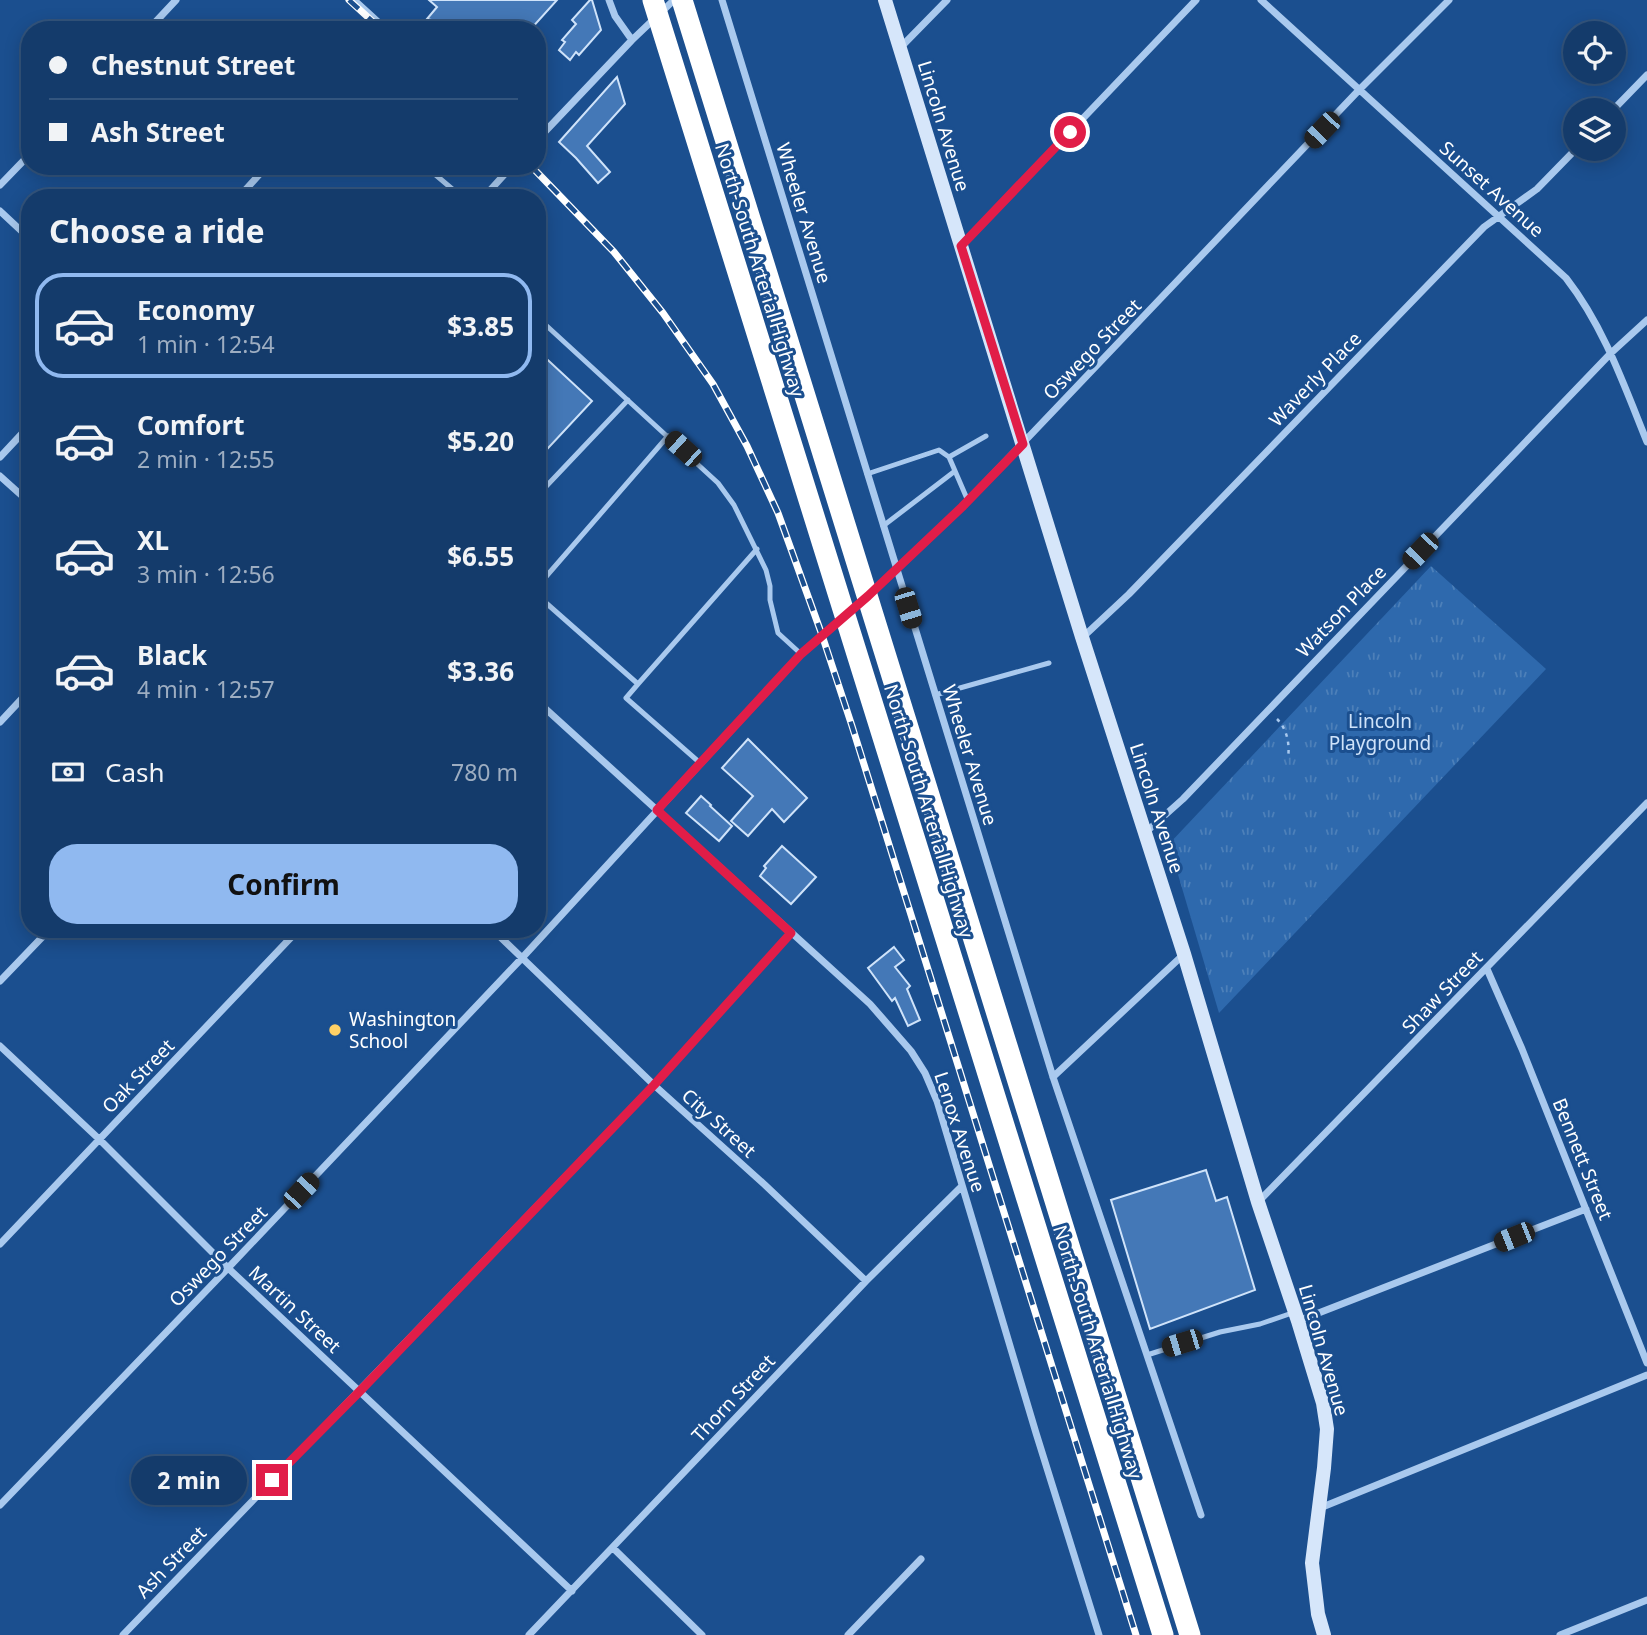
<!DOCTYPE html>
<meta charset="utf-8">
<style>
body{margin:0;font-family:"Noto Sans",sans-serif;background:#1d4271;color:#f1f3f6;height:100vh;display:flex;flex-direction:column;font-size:26px;white-space:nowrap}
*{box-sizing:border-box;margin:0}
p{font-size:23px;color:#9dadc1}
.icon{flex:none;width:38px;height:38px;fill:none;stroke:currentColor;stroke-width:2;stroke-linecap:round;stroke-linejoin:round}
.map{position:relative;flex:1;overflow:hidden}
.side{position:absolute;left:21px;top:189px;width:525px;height:749px;display:flex;flex-direction:column;background:#143b6b;border-radius:28px;box-shadow:0 4px 18px #0003,0 0 0 2px #33557e}
.side>*{flex:none}
.guide{position:absolute;left:21px;top:21px;width:525px;height:154px;border-radius:28px;box-shadow:0 4px 18px #0003,0 0 0 2px #33557e;display:grid;align-content:center;height:154px;padding:0 28px;background:#143b6b}
.controls{position:absolute;left:1563px;top:21px;display:grid;gap:14px}
.controls a{display:grid;place-items:center;width:63px;height:63px;border-radius:50%;background:#143b6b;box-shadow:0 4px 18px #0003,0 0 0 2px #33557e;font-size:35px}
.end{position:absolute;width:32px;height:32px;margin:-16px;border:9px solid #e11d48;background:#fff;box-shadow:0 0 0 4px #fff}
.from{border-radius:50%}
.bubble{position:absolute;height:49px;border-radius:24px;background:#143b6b;box-shadow:0 4px 18px #0003,0 0 0 2px #33557e;font-size:23px;font-weight:700;line-height:49px;text-align:center}
.car{position:absolute;width:21px;height:42px;margin:-21px -10px;border-radius:9px;box-shadow:0 0 5px 2px #0007;background:linear-gradient(#222 24%,#8ab4d8 0 40%,#222 0 76%,#8ab4d8 0 86%,#222 0)}
.guide b{display:flex;align-items:center;gap:24px;height:66px;font-size:26px}
.guide b+b{border-top:2px solid #33557e}
.guide i{width:18px;height:18px;background:#f1f3f6}
ul{padding:0;list-style:none}
li{display:flex;align-items:center;gap:21px;height:105px;margin:0 14px 10px;padding:0 14px;border:4px solid transparent;border-radius:28px}
li div{flex:1}
li b{display:block;font-size:26px}
li em{font-style:normal;font-weight:700}
li.selected{border-color:#90b9f0}
li>.icon{width:63px;height:63px;stroke-width:1.5}
h2{padding:0 28px;font-size:32px;line-height:84px}
.pay{display:flex;align-items:center;gap:18px;height:77px;padding:0 28px;font-size:26px}
.pay p{margin-inline-start:auto}
.action{display:flex;gap:14px;margin-top:auto;padding:14px 28px}
.action a{flex:1;height:80px;border-radius:28px;background:#90b9f0;color:#111;font-size:28px;font-weight:700;line-height:80px;text-align:center}
.map>svg:first-child{display:block}
.park{fill:url(#park-tufts)}
.building{fill:#4478b7;stroke:#cfe3fa;stroke-width:2}
.lines{fill:none;stroke-linecap:round;stroke-linejoin:round}
.path{stroke:#a9c9ee;stroke-width:2.5;stroke-dasharray:3.5 5;stroke-linecap:butt}
.lane{stroke:#a9c9ee;stroke-width:5}
.street{stroke:#a9c9ee;stroke-width:7}
.secondary{stroke:#d6e6fa;stroke-width:14}
.highway{stroke:#fff;stroke-width:21}
.rail-casing{stroke:#fff;stroke-width:7}
.rail{stroke:#1b4f8f;stroke-width:4.5;stroke-dasharray:13;stroke-linecap:butt}
.route{stroke:#e11d48;stroke-width:9}
.poi-dot{fill:#ffd166;stroke:#1b4f8f;stroke-width:2.5}
.labels{text-anchor:middle;stroke-width:6;stroke-linejoin:round;paint-order:stroke}
.street-label{font-size:19px;fill:#fff;stroke:#1b4f8f}
.park-label{font-size:19px;fill:#cfe3fa;stroke:#1b4f8f}
.poi-label{font-size:19px;fill:#fff;stroke:#1b4f8f;text-anchor:start}
</style>
<div class="map">
<svg width="1647" height="1635" viewBox="0 0 1647 1635">
<defs>
<pattern id="park-tufts" width="24" height="20" patternUnits="userSpaceOnUse" patternTransform="scale(1.75)"><rect width="24" height="20" fill="#2e69ad"/><path d="M3 7l-1-3M5 7V3M7 7l1-3M15 17l-1-3M17 17v-4M19 17l1-3" fill="none" stroke="#4d80b9"/></pattern>
</defs>
<rect width="100%" height="100%" fill="#1b4f8f"/>
<path class="park" d="M1431,566l115,103 -327,344 -50,-169z"/>
<path class="building" d="M429,0h128l-27,30h-54l-49,-11 10,-12z
M590,0h2l9,30 -22,25 -3,-3 -6,8 -11,-10 6,-8 -3,-2 14,-16 -4,-4z
M617,77l8,27 -38,42 23,26 -12,11 -22,-25 -17,-16z
M537,350l55,51 -55,59z
M748,739l59,59 -23,24 -12,-13 -24,27 -17,-15 22,-25 -31,-28z
M701,796l10,9 -1,1 22,20 -13,15 -33,-28z
M782,846l34,31 -25,27 -31,-28 6,-8 -2,-2z
M894,947l10,13 -9,7 15,19 -3,3 13,31 -12,6 -13,-28 -3,3 -24,-33z
M1206,1170l10,31 11,-4 28,93 -105,39 -39,-129z"/>
<g class="lines">
<path class="path" d="M1277,719c10,10 13,25 11,39"/>
<path class="lane" d="M425,166l38,32
M537,317l181,166 16,22 32,65 4,16v14l8,33 23,21
M949,457l37,-21
M867,474l72,-24 10,7 19,44
M537,496l91,-96
M883,526l72,-55
M537,587l131,-151
M537,595l101,89 -12,14 74,65
M638,684l119,-135
M935,695l114,-32
M1147,1355l73,-23 40,-8 35,-12"/>
<path class="street" d="M354,0l33,30
M609,0l6,16 17,24
M722,0l331,1077 148,438
M1261,0l305,278c38,49 58,107 81,164
M148,30l28,-30
M901,47l46,-47
M1613,110l34,-35
M537,140l95,-100 42,-40
M0,185l30,-31
M238,198l29,-32
M483,198l29,-32
M0,211l30,28
M962,245l234,-245
M0,457l30,-32
M0,476l30,27
M1083,637l46,-43 355,-367 53,-38 39,-40
M537,701l333,303 41,47 14,22 12,28 99,332 63,202
M0,722l30,-32
M1146,832l37,-33 428,-446 36,-33
M492,929l162,156 111,100 101,96
M1487,969l35,80 125,314
M0,981l50,-52
M0,1046l99,93 129,129 344,323
M1053,1077l130,-122
M1259,1201l388,-398
M0,1244l299,-315
M1298,1321l288,-112
M0,1505l228,-237 294,-310 279,-304 67,-58 94,-89 397,-417 90,-90
M1320,1508l327,-133
M613,1548l89,87
M123,1635l531,-550 137,-152
M529,1635l337,-354 96,-95
M848,1635l73,-76
M1560,1635l87,-35"/>
<path class="secondary" d="M885,0l197,637 102,317 74,248 40,119 25,82 4,26 -3,39 -12,95 6,51 6,21"/>
<path class="highway" d="M653,0l510,1635
M682,0l508,1635"/>
<defs>
<path id="rail" d="M349,0l33,30
M531,166l83,86 49,61 50,71 34,62 31,67 44,122 30,91 284,909"/>
</defs>
<use href="#rail" class="rail-casing"/>
<use href="#rail" class="rail"/>
</g>
<g class="lines">
<path class="route" d="M272,1480l88,-89 294,-306 137,-152 -134,-123 144,-156 67,-58 94,-89 61,-63 -62,-198 109,-114"/>
</g>
<circle class="poi-dot" cx="335" cy="1030" r="7"/>
<g class="labels">
<g class="street-label">
<text transform="translate(944 126) rotate(73)" y="7">Lincoln Avenue</text>
<text transform="translate(1492 189) rotate(42)" y="7">Sunset Avenue</text>
<text transform="translate(804 213) rotate(73)" y="7">Wheeler Avenue</text>
<text transform="translate(760 270) rotate(73)" y="7">North-South Arterial Highway</text>
<text transform="translate(1092 349) rotate(-46)" y="7">Oswego Street</text>
<text transform="translate(1315 379) rotate(-46)" y="7">Waverly Place</text>
<text transform="translate(1341 611) rotate(-46)" y="7">Watson Place</text>
<text transform="translate(970 755) rotate(73)" y="7">Wheeler Avenue</text>
<text transform="translate(1157 808) rotate(72)" y="7">Lincoln Avenue</text>
<text transform="translate(929 811) rotate(73)" y="7">North-South Arterial Highway</text>
<text transform="translate(1442 992) rotate(-46)" y="7">Shaw Street</text>
<text transform="translate(138 1076) rotate(-46)" y="7">Oak Street</text>
<text transform="translate(719 1123) rotate(42)" y="7">City Street</text>
<text transform="translate(960 1132) rotate(72)" y="7">Lenox Avenue</text>
<text transform="translate(1583 1159) rotate(68)" y="7">Bennett Street</text>
<text transform="translate(218 1256) rotate(-46)" y="7">Oswego Street</text>
<text transform="translate(295 1309) rotate(43)" y="7">Martin Street</text>
<text transform="translate(1324 1350) rotate(74)" y="7">Lincoln Avenue</text>
<text transform="translate(1098 1352) rotate(73)" y="7">North-South Arterial Highway</text>
<text transform="translate(733 1398) rotate(-47)" y="7">Thorn Street</text>
<text transform="translate(171 1562) rotate(-46)" y="7">Ash Street</text>
</g>
<g class="park-label">
<text x="1380" y="728">Lincoln<tspan x="1380" dy="22">Playground</tspan></text>
</g>
<g class="poi-label">
<text x="349" y="1026">Washington<tspan x="349" dy="22">School</tspan></text>
</g>
</g>
</svg>
<div class="controls">
<a><svg class="icon" aria-label="locate" viewBox="0 0 24 24"><circle cx="12" cy="12" r="6"/><path d="M12 2v4M12 18v4M2 12h4M18 12h4"/></svg></a>
<a><svg class="icon" aria-label="layers" viewBox="0 0 24 24"><path d="M12 4l9 5-9 5-9-5zM3 14l9 5 9-5"/></svg></a>
</div>
<i class="end from" style="left:1070px;top:132px"></i>
<i class="end" style="left:272px;top:1480px"></i>
<div class="bubble" style="left:131px;top:1456px;width:116px">2 min</div>
<i class="car" style="left:1322px;top:130px;rotate:224deg"></i>
<i class="car" style="left:683px;top:449px;rotate:312deg"></i>
<i class="car" style="left:1420px;top:551px;rotate:224deg"></i>
<i class="car" style="left:908px;top:608px;rotate:163deg"></i>
<i class="car" style="left:301px;top:1191px;rotate:43deg"></i>
<i class="car" style="left:1514px;top:1237px;rotate:248deg"></i>
<i class="car" style="left:1182px;top:1343px;rotate:253deg"></i>
<div class="guide">
<b><i class="from"></i>Chestnut Street</b>
<b><i></i>Ash Street</b>
</div>
<section class="side">
<h2>Choose a ride</h2>
<ul>
<li class="selected"><svg class="icon" aria-label="car" viewBox="0 0 24 24"><path d="M5 17H2v-5l4-1 3-4h7l3 4 3 1v5h-3M9 17h6M6 11h13"/><circle cx="7" cy="17" r="2"/><circle cx="17" cy="17" r="2"/></svg><div><b>Economy</b><p>1 min · 12:54</p></div><em>$3.85</em></li>
<li><svg class="icon" aria-label="car" viewBox="0 0 24 24"><path d="M5 17H2v-5l4-1 3-4h7l3 4 3 1v5h-3M9 17h6M6 11h13"/><circle cx="7" cy="17" r="2"/><circle cx="17" cy="17" r="2"/></svg><div><b>Comfort</b><p>2 min · 12:55</p></div><em>$5.20</em></li>
<li><svg class="icon" aria-label="car" viewBox="0 0 24 24"><path d="M5 17H2v-5l4-1 3-4h7l3 4 3 1v5h-3M9 17h6M6 11h13"/><circle cx="7" cy="17" r="2"/><circle cx="17" cy="17" r="2"/></svg><div><b>XL</b><p>3 min · 12:56</p></div><em>$6.55</em></li>
<li><svg class="icon" aria-label="car" viewBox="0 0 24 24"><path d="M5 17H2v-5l4-1 3-4h7l3 4 3 1v5h-3M9 17h6M6 11h13"/><circle cx="7" cy="17" r="2"/><circle cx="17" cy="17" r="2"/></svg><div><b>Black</b><p>4 min · 12:57</p></div><em>$3.36</em></li>
</ul>
<div class="pay"><svg class="icon" aria-label="cash" viewBox="0 0 24 24"><path d="M3 7h18v10H3z"/><circle cx="12" cy="12" r="2"/></svg>Cash<p>780 m</p></div>
<div class="action"><a>Confirm</a></div>
</section>
</div>
